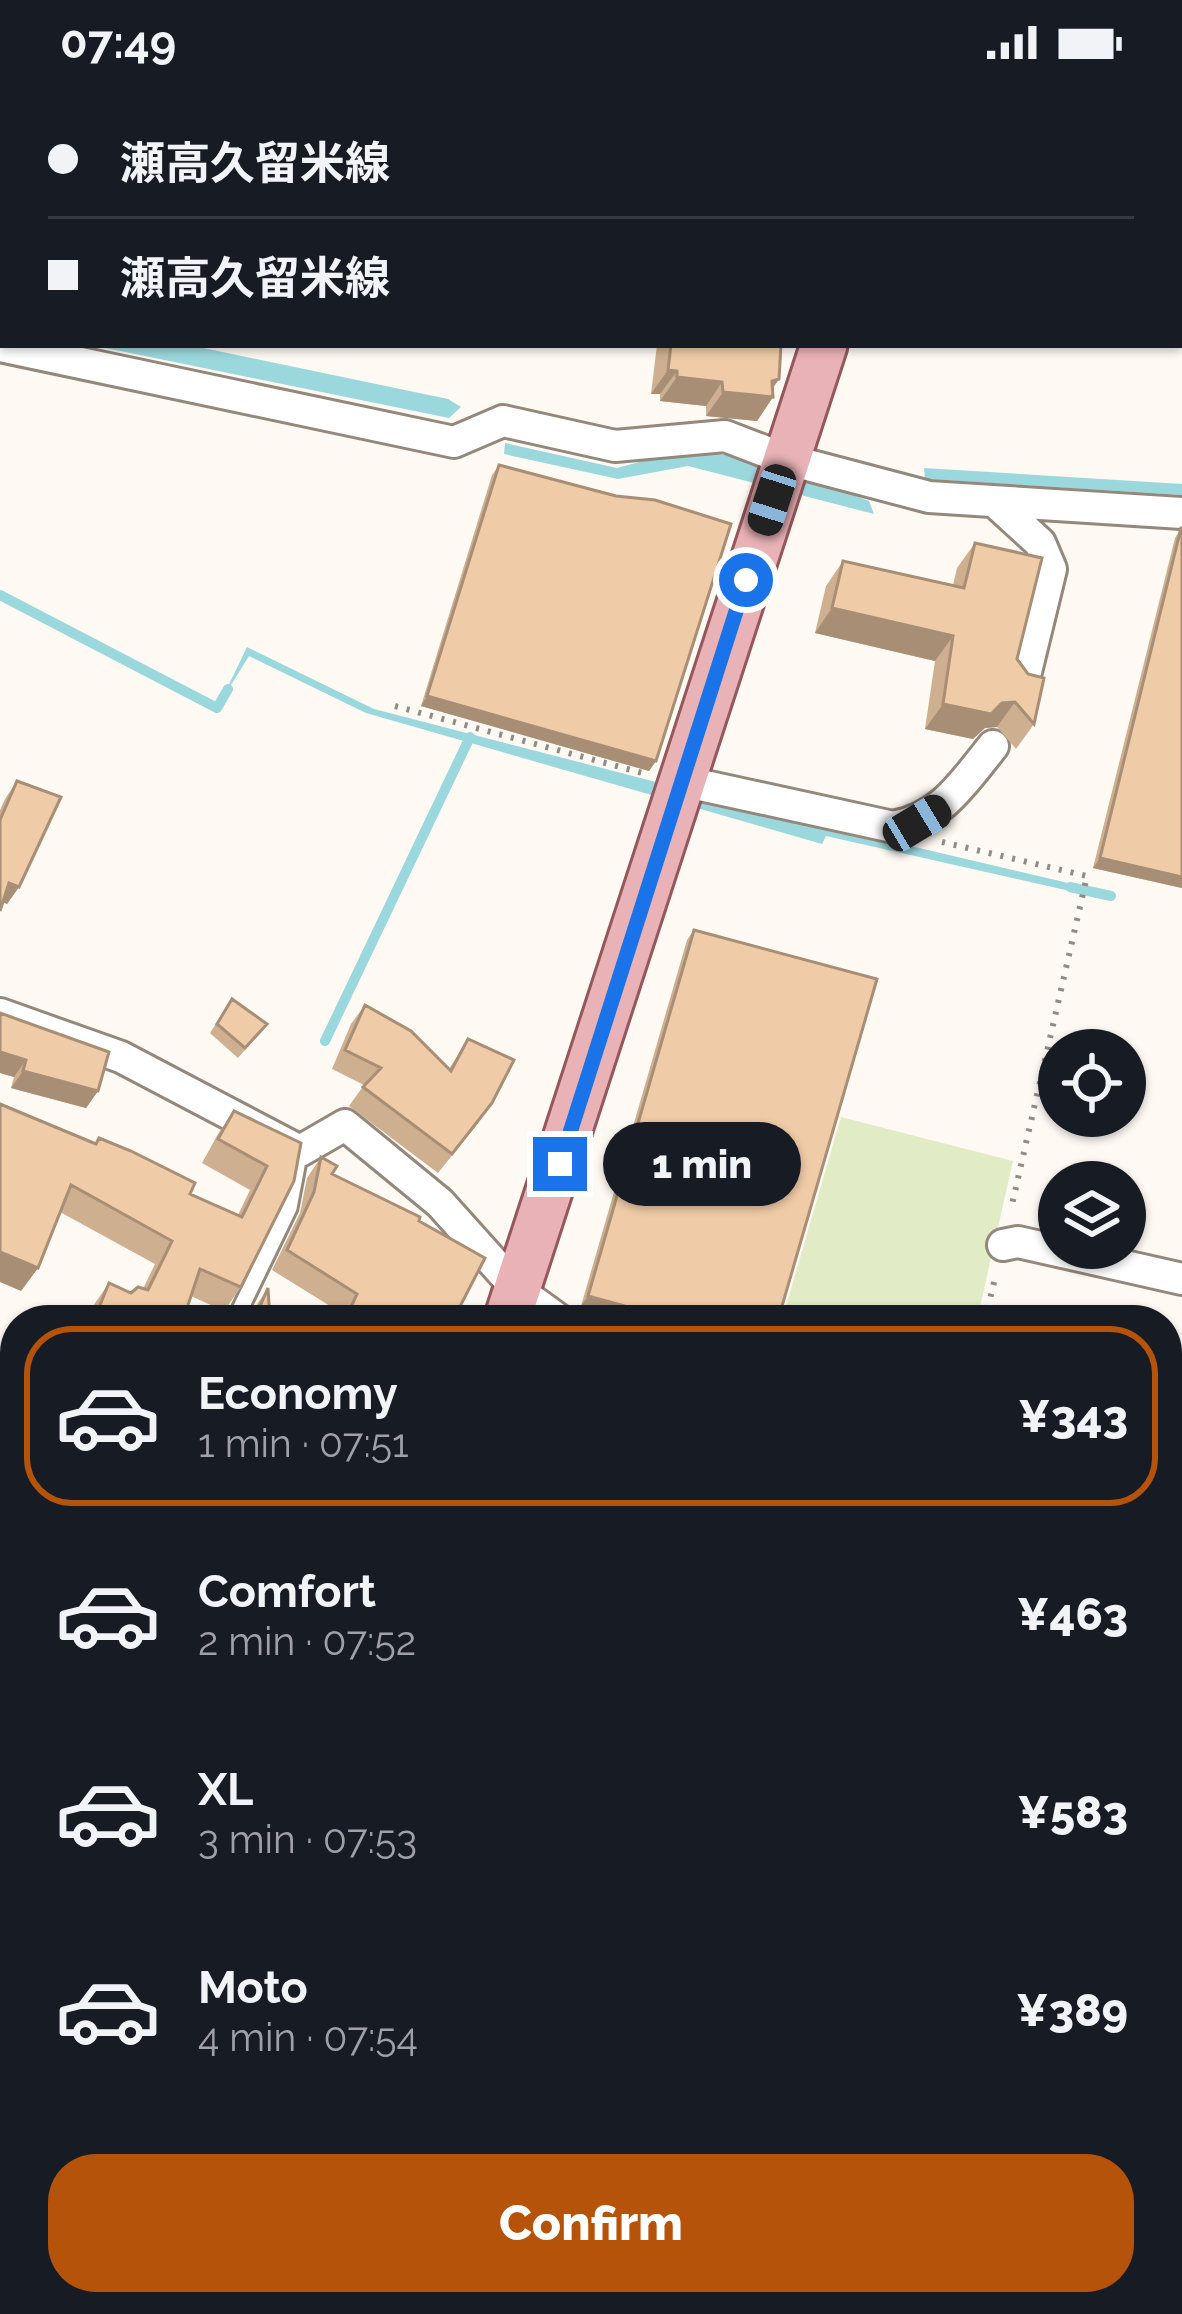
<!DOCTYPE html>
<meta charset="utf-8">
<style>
body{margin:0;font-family:Raleway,"Noto Sans JP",sans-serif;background:#20242c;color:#f1f3f6;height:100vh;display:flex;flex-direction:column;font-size:45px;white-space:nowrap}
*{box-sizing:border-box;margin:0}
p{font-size:39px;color:#9ea1a6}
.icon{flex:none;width:66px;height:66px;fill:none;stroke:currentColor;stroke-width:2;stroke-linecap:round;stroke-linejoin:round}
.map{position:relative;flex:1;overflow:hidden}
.side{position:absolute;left:0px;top:1221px;width:1182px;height:1011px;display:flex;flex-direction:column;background:#171b24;border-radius:48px 48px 0 0;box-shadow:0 3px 9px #0004}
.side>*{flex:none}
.top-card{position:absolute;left:0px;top:0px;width:1182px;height:264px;box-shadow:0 3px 9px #0004;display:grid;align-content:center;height:264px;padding:0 48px;background:#171b24}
.tools{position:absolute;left:1038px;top:945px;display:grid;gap:24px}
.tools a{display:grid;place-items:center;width:108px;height:108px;border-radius:50%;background:#171b24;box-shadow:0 3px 9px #0004;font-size:60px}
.end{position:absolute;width:54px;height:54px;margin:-27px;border:15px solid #1a73e8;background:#fff;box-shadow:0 0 0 6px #fff}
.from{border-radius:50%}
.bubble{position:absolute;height:84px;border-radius:42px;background:#171b24;box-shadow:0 3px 9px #0004;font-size:39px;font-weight:800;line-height:84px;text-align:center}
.car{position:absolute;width:36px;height:72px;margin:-36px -18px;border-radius:15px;box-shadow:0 0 9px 3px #0007;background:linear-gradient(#222 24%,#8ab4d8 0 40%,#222 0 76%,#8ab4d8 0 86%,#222 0)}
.top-card b{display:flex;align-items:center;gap:42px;height:114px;font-size:45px}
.top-card b+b{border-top:3px solid #363941}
.top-card i{width:30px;height:30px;background:#f1f3f6}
ul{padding:21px 0 0;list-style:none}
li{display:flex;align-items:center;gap:36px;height:180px;margin:0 24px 18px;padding:0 24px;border:6px solid transparent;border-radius:48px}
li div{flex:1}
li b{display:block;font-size:45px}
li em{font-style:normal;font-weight:800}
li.on{border-color:#b45309}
li>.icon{width:108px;height:108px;stroke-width:1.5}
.primary-button{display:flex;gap:24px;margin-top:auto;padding:24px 48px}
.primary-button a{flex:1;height:138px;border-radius:48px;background:#b45309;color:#fff;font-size:48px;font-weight:800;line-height:138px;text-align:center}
.status{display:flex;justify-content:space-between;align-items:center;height:84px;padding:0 60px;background:#171b24;direction:ltr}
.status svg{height:33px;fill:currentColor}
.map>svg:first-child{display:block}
.green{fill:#e1ecc6}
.water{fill:#9bd8dd}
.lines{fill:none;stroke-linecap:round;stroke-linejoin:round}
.stream{stroke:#9bd8dd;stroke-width:10}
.lane-casing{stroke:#94877b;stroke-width:21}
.street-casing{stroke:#94877b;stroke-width:36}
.primary-casing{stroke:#94585c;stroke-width:51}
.path{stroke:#908b86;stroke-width:6;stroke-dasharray:3 9;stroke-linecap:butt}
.lane{stroke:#fff;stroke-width:15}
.street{stroke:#fff;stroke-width:30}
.primary{stroke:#e8b2b6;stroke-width:45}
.wall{fill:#ceaf90}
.shaded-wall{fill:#a78e75}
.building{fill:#efcba7;stroke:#a78e75;stroke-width:3}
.route{stroke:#1a73e8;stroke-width:15}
</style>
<div class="status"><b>07:49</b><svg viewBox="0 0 49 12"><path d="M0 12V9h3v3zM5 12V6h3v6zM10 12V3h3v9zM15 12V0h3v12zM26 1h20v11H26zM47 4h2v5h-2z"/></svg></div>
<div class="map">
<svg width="1182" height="2230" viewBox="0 0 1182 2230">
<rect width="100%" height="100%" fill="#fef9f3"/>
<path class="green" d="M841,1033l172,44 -36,159h-195z
M1182,1865v98l-15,-17v-70z
M990,2217h134l-6,13h-96z"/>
<path class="water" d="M91,261h98l259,54 13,8 -12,11z
M505,359l112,25 70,-19 81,13 101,39 5,13 -186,-48 -70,13 -114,-25z
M924,384l258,16v11l-257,-16z
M247,563l127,62 456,118 251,59 -2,7 -253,-57 -4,8 -456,-131 -117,-57 -28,45z"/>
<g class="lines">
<path class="stream" d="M0,511l217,113 11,-19
M1070,803l41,9
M325,957l145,-304"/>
<defs>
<path id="lane" d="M235,1236l54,-112 8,-42"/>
<path id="street" d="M0,262l454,96 49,-21 112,25 110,-10 60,23 144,38 253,16
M994,417l46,42 11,26 -28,115
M682,697l211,46c49,-9 70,-44 100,-81
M0,930l121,43 179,94 45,-26 95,78 79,88 40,29
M1003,1161l15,-3 164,37
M1167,1760l15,-63
M1167,1810l15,8
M346,2217l33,13"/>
<path id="primary" d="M911,3l1,-3
M507,1236l317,-975
M0,2114l15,-21"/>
</defs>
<use href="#lane" class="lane-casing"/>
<use href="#street" class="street-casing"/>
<use href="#primary" class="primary-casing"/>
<path class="path" d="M395,622l251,68
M942,758l145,34 -76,333
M985,1236l11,-46"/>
<use href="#lane" class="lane"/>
<use href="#street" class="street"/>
<use href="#primary" class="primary"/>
</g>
<path class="wall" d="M657,261h124l-2,34 -6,9v9l-16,24 -51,-5v-10l-46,-5v-7h-9z
M499,381l117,31 40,265 -7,10 -228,-65 71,-231z
M1181,444l1,360 -89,-20 82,-330z
M975,459l42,116 17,65 -18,25 -19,-22 -12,1 -12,11 -48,-10 10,-68 -120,-28 11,-47 17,-25 110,24 4,-17z
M17,697l2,106 -12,17 -4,-2 -3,9v-101l5,-11z
M694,846l84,390 -197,-14 106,-366z
M232,915l35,25 -29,34 -28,-25z
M365,921l84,64 19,-30 11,83 -41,51 -89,-67 15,-21 -32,-16 19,-45z
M0,929l98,78 -12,17 -75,-20 3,-11 -14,-4z
M0,1020l238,111 12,-25 -48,-27 16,-29 16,-23 67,32 -60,144 -17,24 -33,-15 -8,24h-96l6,-14 16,-23 22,10 12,-4 12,-25 -95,-52 -22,56 -17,23z
M321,1073l11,17 87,47 34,99h-113l3,-6 -71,-44 28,-57 7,-35z
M268,1204l2,32h-21l5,-11z
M15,1286v48l-15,-4z
M0,1584l15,11v397l-15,-11z
M13,2152l2,65h233l25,13h-253l3,-10 -23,-6v-43z
M1176,2200l6,30h-57l6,-13h36z
M418,2217h537l-7,10 -13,-5 -2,8h-520z
M1001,2217h48l-5,13h-50z"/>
<path class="shaded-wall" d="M745,0h61l-2,3h-49z
M668,286l9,1 -17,23h-9z
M677,293l45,5 -16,24 -46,-5z
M779,295l-12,17 6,1 -16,24 -51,-5 17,-24z
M832,524l121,28 -18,25 -120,-28z
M427,612l229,65 -7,10 -228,-65z
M1015,618l-18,25 -12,1 -12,11 -48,-10 18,-25z
M1100,774l82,19v11l-89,-20z
M9,799l10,4 -12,17 -7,-3z
M0,968l26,8 -12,17 -14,-4z
M23,987l75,20 -12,17 -75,-20z
M0,1168l38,16 -17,23 -21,-9z
M588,1212l88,24h-44l-51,-14z
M15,1308v26l-15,-4z
M3,2189l12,3v25h9l-1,3 -23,-6v-21z
M477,2217h38l19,3 -7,10h-59z
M930,2217h25l-7,10 -20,-7z"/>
<path class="building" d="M811,0h62l-1,3h-62z
M671,261h110l-2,34 -7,2 1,16 -50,-5 -1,-10 -45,-5v-6l-9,-1z
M499,381l117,31 39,4 76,24 -75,237 -229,-65z
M1181,444h1v349l-82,-19z
M975,459l67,15 -25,101 11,15 16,4 -10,46 -19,-22 -13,1 -11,11 -48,-10 10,-68 -121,-28 11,-47 121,27z
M17,697l44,16 -42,90 -10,-4 -9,28v-91z
M694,846l183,49 -99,341h-102l-88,-24z
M232,915l35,25 -22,24 -28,-24z
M365,921l46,26 40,40 17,-32 46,21 -22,43 -40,51 -89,-67 18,-19 -36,-18z
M0,929l109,39 -11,39 -75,-20 3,-11 -26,-8z
M0,1020l96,40 3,-6 32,13 64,32 -5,11 52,23 25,-51 -49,-27 16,-28 67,32 -7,38 -53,106 -41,-18 -17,51h-89l15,-37 22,10 7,-6 10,3 24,-49 -101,-56 -33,83 -38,-16z
M321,1073l16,9 -5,8 88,43 -1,4 66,37 -32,62h-108l12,-26 -70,-44 27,-58z
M268,1204l2,32h-16z
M0,1584l15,11v362l-15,-11z
M0,1993l15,13v18l-15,20z
M13,2152l2,1v39l-12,-3z
M1167,2152l15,8v26l-6,14 6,2v28h-51l5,-13h31z
M33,2217h215l25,13h-186l-14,-7 -2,7h-38l-4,-1z
M425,2217h54l-5,13h-54z
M515,2217h356l5,3 1,-3h60l-4,13h-402l3,-10z
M1006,2217h43l-5,13h-42z"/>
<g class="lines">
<path class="route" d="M560,1080l186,-584"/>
</g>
</svg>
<div class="tools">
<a><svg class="icon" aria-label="locate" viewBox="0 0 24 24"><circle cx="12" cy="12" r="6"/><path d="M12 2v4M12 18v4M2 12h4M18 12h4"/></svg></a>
<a><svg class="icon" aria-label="layers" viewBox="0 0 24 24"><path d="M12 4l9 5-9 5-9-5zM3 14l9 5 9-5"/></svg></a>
</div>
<i class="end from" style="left:746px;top:496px"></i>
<i class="end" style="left:560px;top:1080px"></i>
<div class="bubble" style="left:603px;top:1038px;width:198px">1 min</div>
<i class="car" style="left:772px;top:416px;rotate:198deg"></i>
<i class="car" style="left:917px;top:739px;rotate:59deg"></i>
<div class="top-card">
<b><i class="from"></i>瀬高久留米線</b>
<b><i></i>瀬高久留米線</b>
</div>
<section class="side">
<ul>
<li class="on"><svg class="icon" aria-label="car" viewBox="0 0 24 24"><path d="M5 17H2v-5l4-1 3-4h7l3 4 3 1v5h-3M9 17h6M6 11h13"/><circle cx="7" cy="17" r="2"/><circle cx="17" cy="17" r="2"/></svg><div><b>Economy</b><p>1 min · 07:51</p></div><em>¥343</em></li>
<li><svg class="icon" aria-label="car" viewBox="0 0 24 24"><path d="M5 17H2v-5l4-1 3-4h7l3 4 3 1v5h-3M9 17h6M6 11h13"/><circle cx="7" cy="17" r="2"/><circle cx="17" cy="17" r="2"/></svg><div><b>Comfort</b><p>2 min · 07:52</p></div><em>¥463</em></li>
<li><svg class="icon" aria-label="car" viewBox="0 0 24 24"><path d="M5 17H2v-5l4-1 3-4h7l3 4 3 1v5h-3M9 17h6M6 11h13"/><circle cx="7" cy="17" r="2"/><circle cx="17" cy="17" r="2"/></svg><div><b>XL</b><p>3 min · 07:53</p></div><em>¥583</em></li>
<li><svg class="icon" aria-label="car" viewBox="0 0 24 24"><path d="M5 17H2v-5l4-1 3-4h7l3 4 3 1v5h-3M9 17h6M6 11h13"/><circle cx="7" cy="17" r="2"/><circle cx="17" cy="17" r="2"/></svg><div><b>Moto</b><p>4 min · 07:54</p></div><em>¥389</em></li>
</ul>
<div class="primary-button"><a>Confirm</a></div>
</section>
</div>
